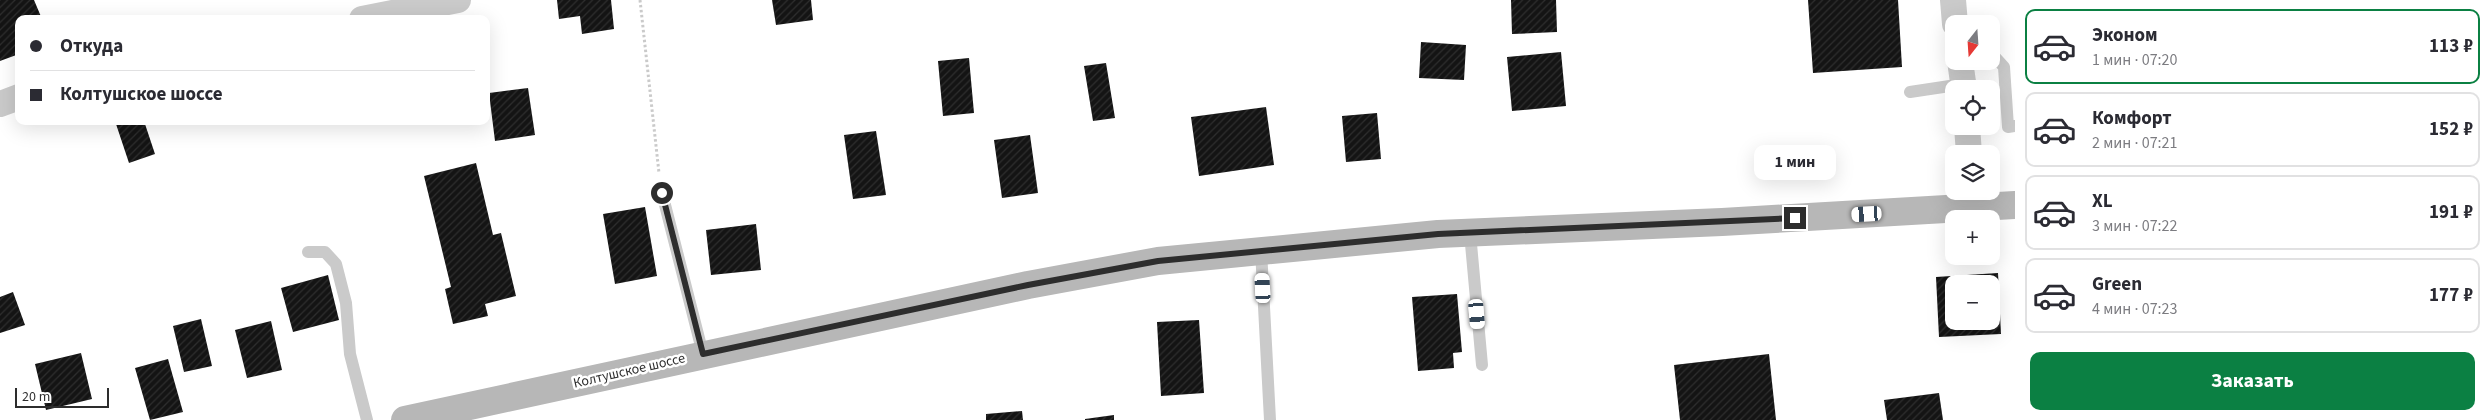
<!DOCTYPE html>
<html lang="ru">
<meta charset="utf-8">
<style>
body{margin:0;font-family:"Source Sans 3",sans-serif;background:#f7f7f7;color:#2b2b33;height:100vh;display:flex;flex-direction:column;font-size:19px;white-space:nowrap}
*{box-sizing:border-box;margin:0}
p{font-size:16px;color:#7c7c81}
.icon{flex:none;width:28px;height:28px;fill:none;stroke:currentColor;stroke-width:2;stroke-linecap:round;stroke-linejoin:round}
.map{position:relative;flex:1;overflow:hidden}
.drawer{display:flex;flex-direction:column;background:#fff;width:475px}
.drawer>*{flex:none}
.top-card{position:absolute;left:15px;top:15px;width:475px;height:110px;border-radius:10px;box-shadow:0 5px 20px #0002;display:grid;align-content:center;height:110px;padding:0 15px;background:#fff}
.needle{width:32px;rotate:197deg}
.fabs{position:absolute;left:1945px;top:15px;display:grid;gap:10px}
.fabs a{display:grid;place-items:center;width:55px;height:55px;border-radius:10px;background:#fff;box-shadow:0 5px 20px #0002;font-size:25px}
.scale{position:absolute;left:15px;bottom:12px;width:94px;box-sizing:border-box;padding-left:5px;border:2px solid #2d2d2d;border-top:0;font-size:14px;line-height:18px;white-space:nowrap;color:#2d2d2d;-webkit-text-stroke:4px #fff;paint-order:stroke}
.end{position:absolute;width:22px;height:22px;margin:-11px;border:6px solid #2d2d2d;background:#fff;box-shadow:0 0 0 2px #fff}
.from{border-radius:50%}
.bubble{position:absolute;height:35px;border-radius:10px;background:#fff;box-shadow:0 5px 20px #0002;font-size:16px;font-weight:700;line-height:35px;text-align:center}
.car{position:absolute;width:15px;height:30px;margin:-15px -8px;border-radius:6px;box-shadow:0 0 4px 1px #0007;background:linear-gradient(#fff 24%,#345 0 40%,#fff 0 76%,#345 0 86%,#fff 0)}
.top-card b{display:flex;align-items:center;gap:18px;height:48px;font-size:19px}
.top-card b+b{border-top:1px solid #e1e1e2}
.top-card i{width:12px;height:12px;background:#2b2b33}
ul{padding:9px 0 0;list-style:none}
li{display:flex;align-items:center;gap:15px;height:75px;margin:0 10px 8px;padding:0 5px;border:2px solid #e1e1e2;border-radius:10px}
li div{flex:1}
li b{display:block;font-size:19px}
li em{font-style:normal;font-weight:700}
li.current{border-color:#0b8043}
li>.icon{width:45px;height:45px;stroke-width:1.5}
.action{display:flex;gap:10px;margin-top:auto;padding:10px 15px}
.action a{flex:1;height:58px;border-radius:10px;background:#0b8043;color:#fff;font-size:20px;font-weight:700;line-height:58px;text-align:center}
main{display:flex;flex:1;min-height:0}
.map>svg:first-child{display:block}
.building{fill:url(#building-hatch);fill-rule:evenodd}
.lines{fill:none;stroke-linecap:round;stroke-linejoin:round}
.path{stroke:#cacaca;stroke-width:3;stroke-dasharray:2.5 2.5;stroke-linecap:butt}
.lane{stroke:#cacaca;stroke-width:12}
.street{stroke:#cacaca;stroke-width:26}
.secondary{stroke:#b7b7b7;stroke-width:28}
.route{stroke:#2d2d2d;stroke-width:6}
.labels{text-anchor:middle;stroke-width:5;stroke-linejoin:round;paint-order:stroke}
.street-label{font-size:14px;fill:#2d2d2d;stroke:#fff}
</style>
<main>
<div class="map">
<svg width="2015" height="420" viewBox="0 0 2015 420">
<defs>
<pattern id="building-hatch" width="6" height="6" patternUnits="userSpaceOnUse" patternTransform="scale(1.25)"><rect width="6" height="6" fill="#141414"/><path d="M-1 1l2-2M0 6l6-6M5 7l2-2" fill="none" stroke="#2e2e2e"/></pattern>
</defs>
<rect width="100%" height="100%" fill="#fff"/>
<path class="building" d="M0,0h34l8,19h-23v35l-19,7z
M557,0h54l3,29 -32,5 -2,-18 -21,3z
M772,0h39l2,20 -37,5z
M1511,0h45l1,32 -45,2z
M1808,0h90l4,67 -89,6z
M1421,42l45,3 -2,35 -45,-2z
M1561,52l5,54 -54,5 -5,-54z
M969,58l5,55 -31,3 -5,-55z
M1106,63l9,55 -22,3 -9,-55z
M528,88l7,47 -40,6 -6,-48z
M1266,107l8,58 -75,11 -8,-59z
M1377,113l4,46 -35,3 -4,-46z
M115,121h29l11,33 -26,9z
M876,131l10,64 -33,4 -9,-64z
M1030,135l8,58 -36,5 -8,-58z
M476,163l17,72 8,-2 15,63 -31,8 3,12 -35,8 -8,-35 6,-2 -27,-111z
M645,207l12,69 -42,8 -12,-70z
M756,224l5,46 -50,5 -5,-45z
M1998,273l3,61 -62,3 -3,-60zM1954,284h37v37h-37z
M328,275l11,45 -46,12 -12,-44z
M13,292l12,33 -25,8v-36z
M1457,294l5,58 -9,1 1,15 -36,3 -6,-74z
M201,319l11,47 -28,6 -11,-46z
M1199,320l5,73 -43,3 -4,-74z
M271,321l11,49 -35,8 -12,-48z
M81,353l11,46 -46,11 -11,-46z
M1769,354l7,66h-96l-6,-55z
M168,359l15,53 -33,8 -15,-52z
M1939,393l4,27h-56l-3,-20z
M1022,411l1,9h-37v-6z
M1114,415v5h-29v-1z"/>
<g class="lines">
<path class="path" d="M640,0l19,173"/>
<path class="lane" d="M1991,57l3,-1 10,11 4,60 7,-1
M1910,92l53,-8
M662,193l41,161
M1470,233l12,132
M1261,250l9,170
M308,252h17l11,12 10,39 4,51 17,66"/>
<path class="street" d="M1953,0l2,24
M362,19l96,-19
M1960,61l4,28
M0,104l19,-7
M1967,126l2,28"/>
<path class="secondary" d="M405,420l623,-135 130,-24 280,-27 284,-12 293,-17"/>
</g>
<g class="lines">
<path class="route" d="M662,193l41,161 325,-69 130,-24 280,-27 357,-16"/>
</g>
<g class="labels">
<g class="street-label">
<text transform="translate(629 370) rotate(-13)" y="5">Колтушское шоссе</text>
</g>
</g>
</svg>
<div class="fabs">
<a><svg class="needle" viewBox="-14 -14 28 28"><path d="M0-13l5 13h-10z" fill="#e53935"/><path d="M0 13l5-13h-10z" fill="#7c7c81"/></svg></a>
<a><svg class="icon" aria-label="locate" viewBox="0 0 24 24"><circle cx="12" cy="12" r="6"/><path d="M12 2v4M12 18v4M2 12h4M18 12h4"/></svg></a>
<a><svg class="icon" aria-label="layers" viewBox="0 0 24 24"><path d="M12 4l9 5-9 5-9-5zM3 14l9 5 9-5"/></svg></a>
<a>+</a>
<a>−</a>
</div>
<div class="scale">20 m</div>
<i class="end from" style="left:662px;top:193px"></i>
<i class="end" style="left:1795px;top:218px"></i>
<div class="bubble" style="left:1754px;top:145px;width:82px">1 мин</div>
<i class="car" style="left:1867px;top:214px;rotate:267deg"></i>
<i class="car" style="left:1263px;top:288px;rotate:357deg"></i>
<i class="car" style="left:1477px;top:314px;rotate:175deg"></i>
<div class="top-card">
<b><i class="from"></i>Откуда</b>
<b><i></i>Колтушское шоссе</b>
</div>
</div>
<section class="drawer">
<ul>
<li class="current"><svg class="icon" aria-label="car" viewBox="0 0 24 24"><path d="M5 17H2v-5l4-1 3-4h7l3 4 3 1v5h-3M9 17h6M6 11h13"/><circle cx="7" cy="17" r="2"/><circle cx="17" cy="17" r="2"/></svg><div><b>Эконом</b><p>1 мин · 07:20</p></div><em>113 ₽</em></li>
<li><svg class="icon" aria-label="car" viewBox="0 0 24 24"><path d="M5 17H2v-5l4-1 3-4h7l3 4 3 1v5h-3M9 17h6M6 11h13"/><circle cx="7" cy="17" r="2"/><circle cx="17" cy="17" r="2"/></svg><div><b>Комфорт</b><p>2 мин · 07:21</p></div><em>152 ₽</em></li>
<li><svg class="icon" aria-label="car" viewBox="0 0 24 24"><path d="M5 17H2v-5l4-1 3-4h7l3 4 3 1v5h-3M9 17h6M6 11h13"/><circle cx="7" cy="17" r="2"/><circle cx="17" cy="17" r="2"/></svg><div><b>XL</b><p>3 мин · 07:22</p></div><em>191 ₽</em></li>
<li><svg class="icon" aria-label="car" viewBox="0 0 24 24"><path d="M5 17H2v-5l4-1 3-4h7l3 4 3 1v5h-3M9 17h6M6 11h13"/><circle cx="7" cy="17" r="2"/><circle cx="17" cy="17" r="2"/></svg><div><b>Green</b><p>4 мин · 07:23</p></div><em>177 ₽</em></li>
</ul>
<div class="action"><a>Заказать</a></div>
</section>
</main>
